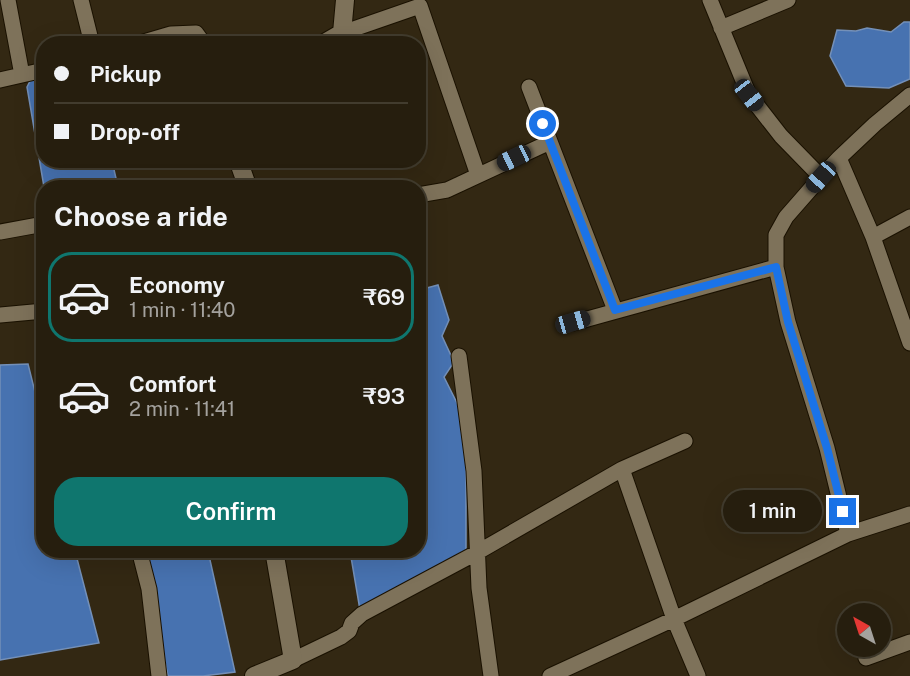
<!DOCTYPE html>
<meta charset="utf-8">
<style>
body{margin:0;font-family:"Public Sans",sans-serif;background:#322b1c;color:#f1f3f6;height:100vh;display:flex;flex-direction:column;font-size:22px;white-space:nowrap}
*{box-sizing:border-box;margin:0}
p{font-size:20px;color:#a4a29e}
.icon{flex:none;width:33px;height:33px;fill:none;stroke:currentColor;stroke-width:2;stroke-linecap:round;stroke-linejoin:round}
.map{position:relative;flex:1;overflow:hidden}
.drawer{position:absolute;left:36px;top:180px;width:390px;height:378px;display:flex;flex-direction:column;background:#261e0e;border-radius:24px;box-shadow:0 6px 24px #0002,0 0 0 2px #423c2e}
.drawer>*{flex:none}
.top-card{position:absolute;left:36px;top:36px;width:390px;height:132px;border-radius:24px;box-shadow:0 6px 24px #0002,0 0 0 2px #423c2e;display:grid;align-content:center;height:132px;padding:0 18px;background:#261e0e}
.needle{width:39px;rotate:321deg}
.tools{position:absolute;left:837px;top:603px;display:grid;gap:12px}
.tools a{display:grid;place-items:center;width:54px;height:54px;border-radius:50%;background:#261e0e;box-shadow:0 6px 24px #0002,0 0 0 2px #423c2e;font-size:30px}
.end{position:absolute;width:27px;height:27px;margin:-14px;border:8px solid #1a73e8;background:#fff;box-shadow:0 0 0 3px #fff}
.from{border-radius:50%}
.bubble{position:absolute;height:42px;border-radius:21px;background:#261e0e;box-shadow:0 6px 24px #0002,0 0 0 2px #423c2e;font-size:20px;font-weight:600;line-height:42px;text-align:center}
.car{position:absolute;width:18px;height:36px;margin:-18px -9px;border-radius:8px;box-shadow:0 0 4px 2px #0007;background:linear-gradient(#222 24%,#8ab4d8 0 40%,#222 0 76%,#8ab4d8 0 86%,#222 0)}
.top-card b{display:flex;align-items:center;gap:21px;height:57px;font-size:22px}
.top-card b+b{border-top:2px solid #423c2e}
.top-card i{width:15px;height:15px;background:#f1f3f6}
ul{padding:0;list-style:none}
li{display:flex;align-items:center;gap:18px;height:90px;margin:0 12px 9px;padding:0 6px;border:3px solid transparent;border-radius:24px}
li div{flex:1}
li b{display:block;font-size:22px}
li em{font-style:normal;font-weight:600}
li.on{border-color:#0f766e}
li>.icon{width:54px;height:54px;stroke-width:1.5}
h2{padding:0 18px;font-size:27px;line-height:72px}
.cta{display:flex;gap:12px;margin-top:auto;padding:12px 18px}
.cta a{flex:1;height:69px;border-radius:24px;background:#0f766e;color:#fff;font-size:24px;font-weight:600;line-height:69px;text-align:center}
.map>svg:first-child{display:block}
.water{fill:#4772b0;stroke:#7490b8;stroke-width:1.5}
.lines{fill:none;stroke-linecap:round;stroke-linejoin:round}
.minor-casing{stroke:#1a1100;stroke-width:17}
.tertiary-casing{stroke:#1a1100;stroke-width:20}
.minor{stroke:#7e725a;stroke-width:15}
.tertiary{stroke:#7e725a;stroke-width:18}
.route{stroke:#1a73e8;stroke-width:8}
</style>
<div class="map">
<svg width="910" height="676" viewBox="0 0 910 676">
<rect width="100%" height="100%" fill="#332813"/>
<path class="water" d="M904,22h6v57l-21,9 -43,-2 -16,-30 7,-26 19,1 11,-3 24,4z
M43,75l1,85 68,1 6,26h-74l-17,-100 5,-10z
M438,285l11,35 -7,16 12,26 -10,15 19,38 3,26v109l-106,60 -10,-59 68,-1 1,-260z
M28,364l15,60 1,126 31,1 24,92 -99,17v-295z
M140,551h68l27,121 -32,4h-35z"/>
<g class="lines">
<defs>
<path id="minor" d="M8,0l14,75
M81,0l11,44
M710,0l39,95 32,41 40,41 18,-19
M721,28l67,-28
M342,33l78,-27 58,169
M137,44l34,-10 25,-1 8,11
M0,80l44,-10
M529,87l86,223
M910,95l-35,29 -36,34 34,79 37,106
M821,177l-35,40 -10,18v32l12,55 39,126 21,86
M418,195l29,-5 103,-48
M0,232l44,-8
M873,237l37,-20
M0,315l44,-4
M573,323l203,-56
M459,356l15,115 5,117 12,88
M622,469l52,150 24,57
M139,550l10,39 10,87
M866,658l44,-16
M293,660l48,-23 8,-6 3,-8 10,-9 116,-62 144,-83 63,-28
M550,676l124,-57 174,-85 62,-20"/>
<path id="tertiary" d="M323,44l19,-11 3,-33
M238,160l10,28
M254,676l39,-16 -19,-110"/>
</defs>
<use href="#minor" class="minor-casing"/>
<use href="#tertiary" class="tertiary-casing"/>
<use href="#minor" class="minor"/>
<use href="#tertiary" class="tertiary"/>
</g>
<g class="lines">
<path class="route" d="M543,124l72,186 161,-43 12,55 39,126 16,64"/>
</g>
</svg>
<div class="tools">
<a><svg class="needle" viewBox="-14 -14 28 28"><path d="M0-13l5 13h-10z" fill="#e53935"/><path d="M0 13l5-13h-10z" fill="#a4a29e"/></svg></a>
</div>
<i class="end from" style="left:543px;top:124px"></i>
<i class="end" style="left:843px;top:512px"></i>
<div class="bubble" style="left:723px;top:490px;width:99px">1 min</div>
<i class="car" style="left:749px;top:95px;rotate:142deg"></i>
<i class="car" style="left:514px;top:158px;rotate:245deg"></i>
<i class="car" style="left:821px;top:177px;rotate:222deg"></i>
<i class="car" style="left:573px;top:322px;rotate:74deg"></i>
<div class="top-card">
<b><i class="from"></i>Pickup</b>
<b><i></i>Drop-off</b>
</div>
<section class="drawer">
<h2>Choose a ride</h2>
<ul>
<li class="on"><svg class="icon" aria-label="car" viewBox="0 0 24 24"><path d="M5 17H2v-5l4-1 3-4h7l3 4 3 1v5h-3M9 17h6M6 11h13"/><circle cx="7" cy="17" r="2"/><circle cx="17" cy="17" r="2"/></svg><div><b>Economy</b><p>1 min · 11:40</p></div><em>₹69</em></li>
<li><svg class="icon" aria-label="car" viewBox="0 0 24 24"><path d="M5 17H2v-5l4-1 3-4h7l3 4 3 1v5h-3M9 17h6M6 11h13"/><circle cx="7" cy="17" r="2"/><circle cx="17" cy="17" r="2"/></svg><div><b>Comfort</b><p>2 min · 11:41</p></div><em>₹93</em></li>
</ul>
<div class="cta"><a>Confirm</a></div>
</section>
</div>
